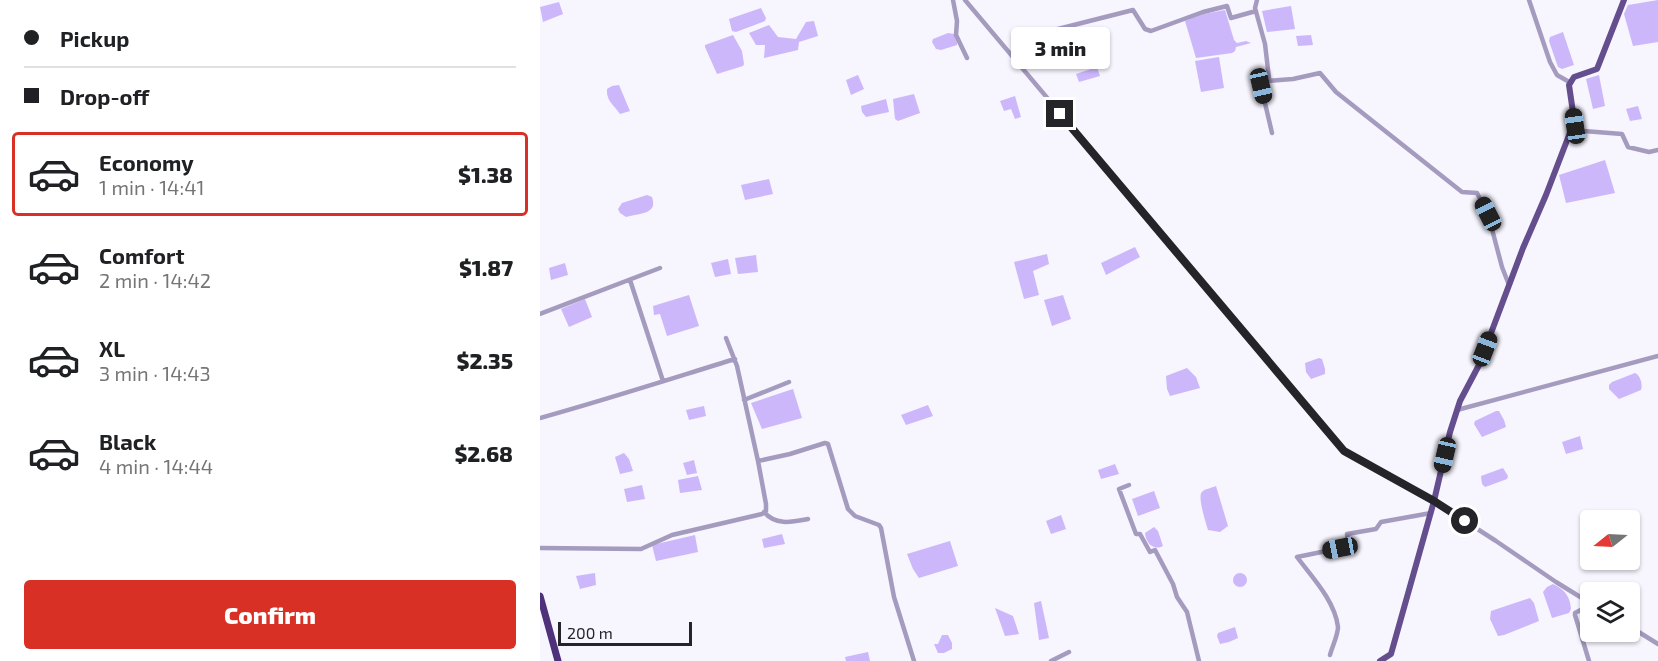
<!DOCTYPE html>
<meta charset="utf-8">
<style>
body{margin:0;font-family:"Exo 2",sans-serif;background:#f2f2f2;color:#202124;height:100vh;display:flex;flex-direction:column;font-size:22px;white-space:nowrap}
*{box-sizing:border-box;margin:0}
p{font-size:20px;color:#757577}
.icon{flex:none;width:33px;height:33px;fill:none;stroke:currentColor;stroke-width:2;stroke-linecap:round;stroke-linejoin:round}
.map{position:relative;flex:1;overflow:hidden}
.details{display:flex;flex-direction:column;background:#fff;width:540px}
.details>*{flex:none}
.guide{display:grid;align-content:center;height:132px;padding:0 24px;background:#fff}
.needle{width:39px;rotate:252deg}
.tools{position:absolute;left:1040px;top:510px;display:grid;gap:12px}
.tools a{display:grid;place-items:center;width:60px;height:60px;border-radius:6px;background:#fff;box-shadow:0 2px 4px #0004;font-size:30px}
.scale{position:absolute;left:18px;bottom:15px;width:134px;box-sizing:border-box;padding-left:6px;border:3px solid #252429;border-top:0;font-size:16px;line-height:21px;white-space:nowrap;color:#252429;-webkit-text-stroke:4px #f7f5fe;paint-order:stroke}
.end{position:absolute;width:27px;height:27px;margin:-14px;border:8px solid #252429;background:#fff;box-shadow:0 0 0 3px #fff}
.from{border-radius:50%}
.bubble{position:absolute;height:42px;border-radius:6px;background:#fff;box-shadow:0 2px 4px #0004;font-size:20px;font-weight:800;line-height:42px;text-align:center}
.car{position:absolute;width:18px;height:36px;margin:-18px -9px;border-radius:8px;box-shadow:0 0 4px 2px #0007;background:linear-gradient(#222 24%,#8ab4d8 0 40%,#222 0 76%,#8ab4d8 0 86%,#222 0)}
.guide b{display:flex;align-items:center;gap:21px;height:57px;font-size:22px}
.guide b+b{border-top:2px solid #e0e0e0}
.guide i{width:15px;height:15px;background:#202124}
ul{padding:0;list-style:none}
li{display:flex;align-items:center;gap:18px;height:84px;margin:0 12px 9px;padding:0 12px;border:3px solid transparent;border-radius:6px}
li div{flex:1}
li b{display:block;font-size:22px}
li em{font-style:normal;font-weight:800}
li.selected{border-color:#d93025}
li>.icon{width:54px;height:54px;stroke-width:1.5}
.cta{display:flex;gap:12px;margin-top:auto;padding:12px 24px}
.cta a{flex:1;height:69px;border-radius:6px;background:#d93025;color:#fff;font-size:24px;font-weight:800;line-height:69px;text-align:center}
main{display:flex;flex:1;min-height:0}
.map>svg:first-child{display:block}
.water{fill:#ccb7fb}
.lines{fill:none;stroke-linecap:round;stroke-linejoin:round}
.minor{stroke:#a59bbf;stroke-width:4.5}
.major{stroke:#644e8d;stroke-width:6}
.highway{stroke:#4e317a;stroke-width:7}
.route{stroke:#252429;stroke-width:8}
</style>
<main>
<section class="details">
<div class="guide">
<b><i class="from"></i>Pickup</b>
<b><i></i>Drop-off</b>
</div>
<ul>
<li class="selected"><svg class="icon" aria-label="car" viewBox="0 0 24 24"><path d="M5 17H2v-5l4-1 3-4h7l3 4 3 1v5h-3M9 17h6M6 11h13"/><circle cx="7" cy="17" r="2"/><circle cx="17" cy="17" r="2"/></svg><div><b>Economy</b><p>1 min · 14:41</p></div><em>$1.38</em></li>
<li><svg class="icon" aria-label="car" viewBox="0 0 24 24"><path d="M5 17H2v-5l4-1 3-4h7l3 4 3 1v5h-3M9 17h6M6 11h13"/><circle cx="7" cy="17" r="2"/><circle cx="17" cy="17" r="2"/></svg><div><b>Comfort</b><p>2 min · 14:42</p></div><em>$1.87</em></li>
<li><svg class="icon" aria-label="car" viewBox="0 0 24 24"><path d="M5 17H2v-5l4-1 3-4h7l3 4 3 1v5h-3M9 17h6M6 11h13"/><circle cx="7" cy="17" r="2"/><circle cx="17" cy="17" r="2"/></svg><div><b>XL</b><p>3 min · 14:43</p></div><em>$2.35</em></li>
<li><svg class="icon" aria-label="car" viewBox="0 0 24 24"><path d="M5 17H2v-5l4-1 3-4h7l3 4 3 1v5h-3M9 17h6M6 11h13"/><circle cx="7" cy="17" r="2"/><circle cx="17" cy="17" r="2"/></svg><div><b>Black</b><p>4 min · 14:44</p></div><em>$2.68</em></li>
</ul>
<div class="cta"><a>Confirm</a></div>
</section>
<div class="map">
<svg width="1118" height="661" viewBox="0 0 1118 661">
<rect width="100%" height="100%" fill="#f7f5fe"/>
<path class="water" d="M1118,0v42l-25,4 -9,-32 4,-9z
M19,2l4,12 -20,8 -3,-15z
M751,6l4,23 -28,3 -5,-21z
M221,8l5,10 -1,3 -29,11 -4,-1 -3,-12z
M685,10l9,30 3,3 9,-2 5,2 -15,4 -1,4 -3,2 -36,5 -11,-37 13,-6z
M274,21l4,15 -19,6 -1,8 -34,8 1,-13h-9l-7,-12 20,-8 9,12 18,2 10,-17z
M1023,32l11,33 -12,4 -4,-2 -9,-26 1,-4z
M408,33l6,1 3,8v3l-16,5 -5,-1 -4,-7 1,-3z
M193,35l9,16 2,13 -1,2 -26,8 -12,-27v-2z
M771,35l2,10 -15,1 -2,-10z
M679,57l5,31 -23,4 -6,-31z
M557,67l3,9 -21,6 -3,-8z
M318,75l6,14 -13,6 -5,-15z
M1059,75l6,31 -12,3 -7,-30z
M79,85l11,26 -10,3c-6,-9 -14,-13 -13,-25l5,-3z
M374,94l6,19 -22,8 -3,-2 -2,-20z
M475,96l6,21 -6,2 -4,-10 -7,2 -4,-10z
M346,99l3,13 -23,5 -4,-5 -1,-6z
M1098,106l4,13 -12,2 -4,-12z
M1065,160l10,33 -49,10 -7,-28z
M229,179l4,15 -28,6 -4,-15z
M107,195l5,2c1,3 2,8 0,11 -4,6 -19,7 -26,9l-6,-4 -2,-4 4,-6z
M595,247l5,10 -34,18 -5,-12z
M507,254l2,10 -16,7 6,24 -15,4 -10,-37z
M216,255l2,17 -20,2 -3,-16z
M188,259l3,15 -16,3 -4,-14z
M25,263l3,12 -17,5 -2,-12z
M149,295l10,31 -32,10 -7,-22 -6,1 -1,-9z
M523,295l8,24 -19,7 -8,-26z
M45,299l7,18 -23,10 -8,-18z
M779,358l3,1 3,10v5l-14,5 -5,-7 -1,-9z
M647,368l9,9 4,11 -30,8 -3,-7 -1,-13z
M1095,373c5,2 8,11 6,17l-22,9 -10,-10v-4l3,-3z
M253,389l9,29 -40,11 -11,-26z
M388,405l5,11 -27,9 -5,-10z
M164,406l2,10 -17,4 -3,-10z
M956,411h3l5,9 2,7 -24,10 -8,-13 1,-3z
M1040,436l3,13 -17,5 -4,-12z
M84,453l5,6 4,12 -13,3 -5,-17z
M154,460l3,13 -10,2 -4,-12z
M575,464l4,10 -18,5 -3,-9z
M963,468l5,8 -1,3 -19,7 -3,1 -3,-3 -1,-8z
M158,476l4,14 -22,3 -2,-13z
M102,485l3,14 -18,3 -3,-13z
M676,486l12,40 -8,6 -12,-2c-2,-7 -11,-34 -6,-38 2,-3 10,-4 14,-6z
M614,491l6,17 -22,8 -6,-17z
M521,515l5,14 -15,5 -5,-13z
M614,527l4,4 5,15c-10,5 -17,-3 -18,-13z
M242,534l3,10 -21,4 -2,-9z
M155,535l3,17 -42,9 -4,-16z
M410,541l8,25 -39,12 -6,-9 -6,-15z
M693 580a7 7 0 1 1 14 0a7 7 0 1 1-14 0Z
M55,573l1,12 -16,4 -4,-13z
M1013,584c12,6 17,12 18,25l-2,4 -17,5 -9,-26 4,-5z
M990,598l4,5 5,18 -35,14 -6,1 -8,-17 1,-8z
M501,601l8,37 -10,2 -5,-37z
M455,608l18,8 6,18 -14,2z
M695,627l3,11 -9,4 -9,2 -3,-8 1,-3z
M402,635h6l4,8v6l-8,4h-6l-4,-9h4z
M328,652l2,9h-24l-1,-4z"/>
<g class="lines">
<path class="minor" d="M413,0l4,21 -1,14 11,23
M425,0l379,451 90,50 62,40 60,41 34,21
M717,0l-2,8 10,36 4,34 -8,8 11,47
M989,0l21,62 7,13 14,8
M475,59l19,-19 16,-9 83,-21 12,19 6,2 52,-19 24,-6 4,12 25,-7
M726,81l27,-2 27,-6 16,19 126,100 15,1 11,21 14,53 7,18
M1031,130l51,4 6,13 21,5 9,-2
M90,280l33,101
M0,314l120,-46
M186,338l11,28 21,95
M204,400l45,-18
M917,410l201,-54
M0,418c65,-18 130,-39 195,-59
M589,485l-10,4 17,45h4l10,18 5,-2 18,34 4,13 10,15 12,49
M224,512c12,14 28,10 44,7
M0,548l101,1 31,-14 90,-21 4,-3v-7l-8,-43 32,-7 35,-11 3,1 20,65 7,7 24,9 2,3 13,69 20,64
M1089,626l29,18
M790,655c2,-8 8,-20 8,-28 -3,-26 -26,-50 -41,-70l49,-10 2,-4 -1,-9 29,-5 5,-7 50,-9
M511,661l18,-9
M1049,661l-14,-46v-2l15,-8"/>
<path class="major" d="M840,661l11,-7 43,-153 16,-69 10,-31 19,-36 44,-117 23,-53 25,-65 4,-4 -6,-41 5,-8 23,-8 27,-69"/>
<path class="highway" d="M0,596l18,65"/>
</g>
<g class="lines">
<path class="route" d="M520,114l284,337 90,50 31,20"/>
</g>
</svg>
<div class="tools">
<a><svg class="needle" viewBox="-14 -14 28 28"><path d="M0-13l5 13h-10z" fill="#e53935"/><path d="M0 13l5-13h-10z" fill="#757577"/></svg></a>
<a><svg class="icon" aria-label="layers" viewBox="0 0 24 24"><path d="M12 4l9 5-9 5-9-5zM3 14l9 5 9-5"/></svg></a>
</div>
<div class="scale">200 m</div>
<i class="end from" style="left:925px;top:521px"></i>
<i class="end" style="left:520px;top:114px"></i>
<div class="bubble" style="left:471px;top:27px;width:99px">3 min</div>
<i class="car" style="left:721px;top:86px;rotate:167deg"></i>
<i class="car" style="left:1035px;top:126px;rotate:352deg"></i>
<i class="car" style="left:948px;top:214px;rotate:333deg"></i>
<i class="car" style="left:945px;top:349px;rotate:21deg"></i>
<i class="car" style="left:905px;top:455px;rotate:193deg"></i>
<i class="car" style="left:800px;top:548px;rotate:259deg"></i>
</div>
</main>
